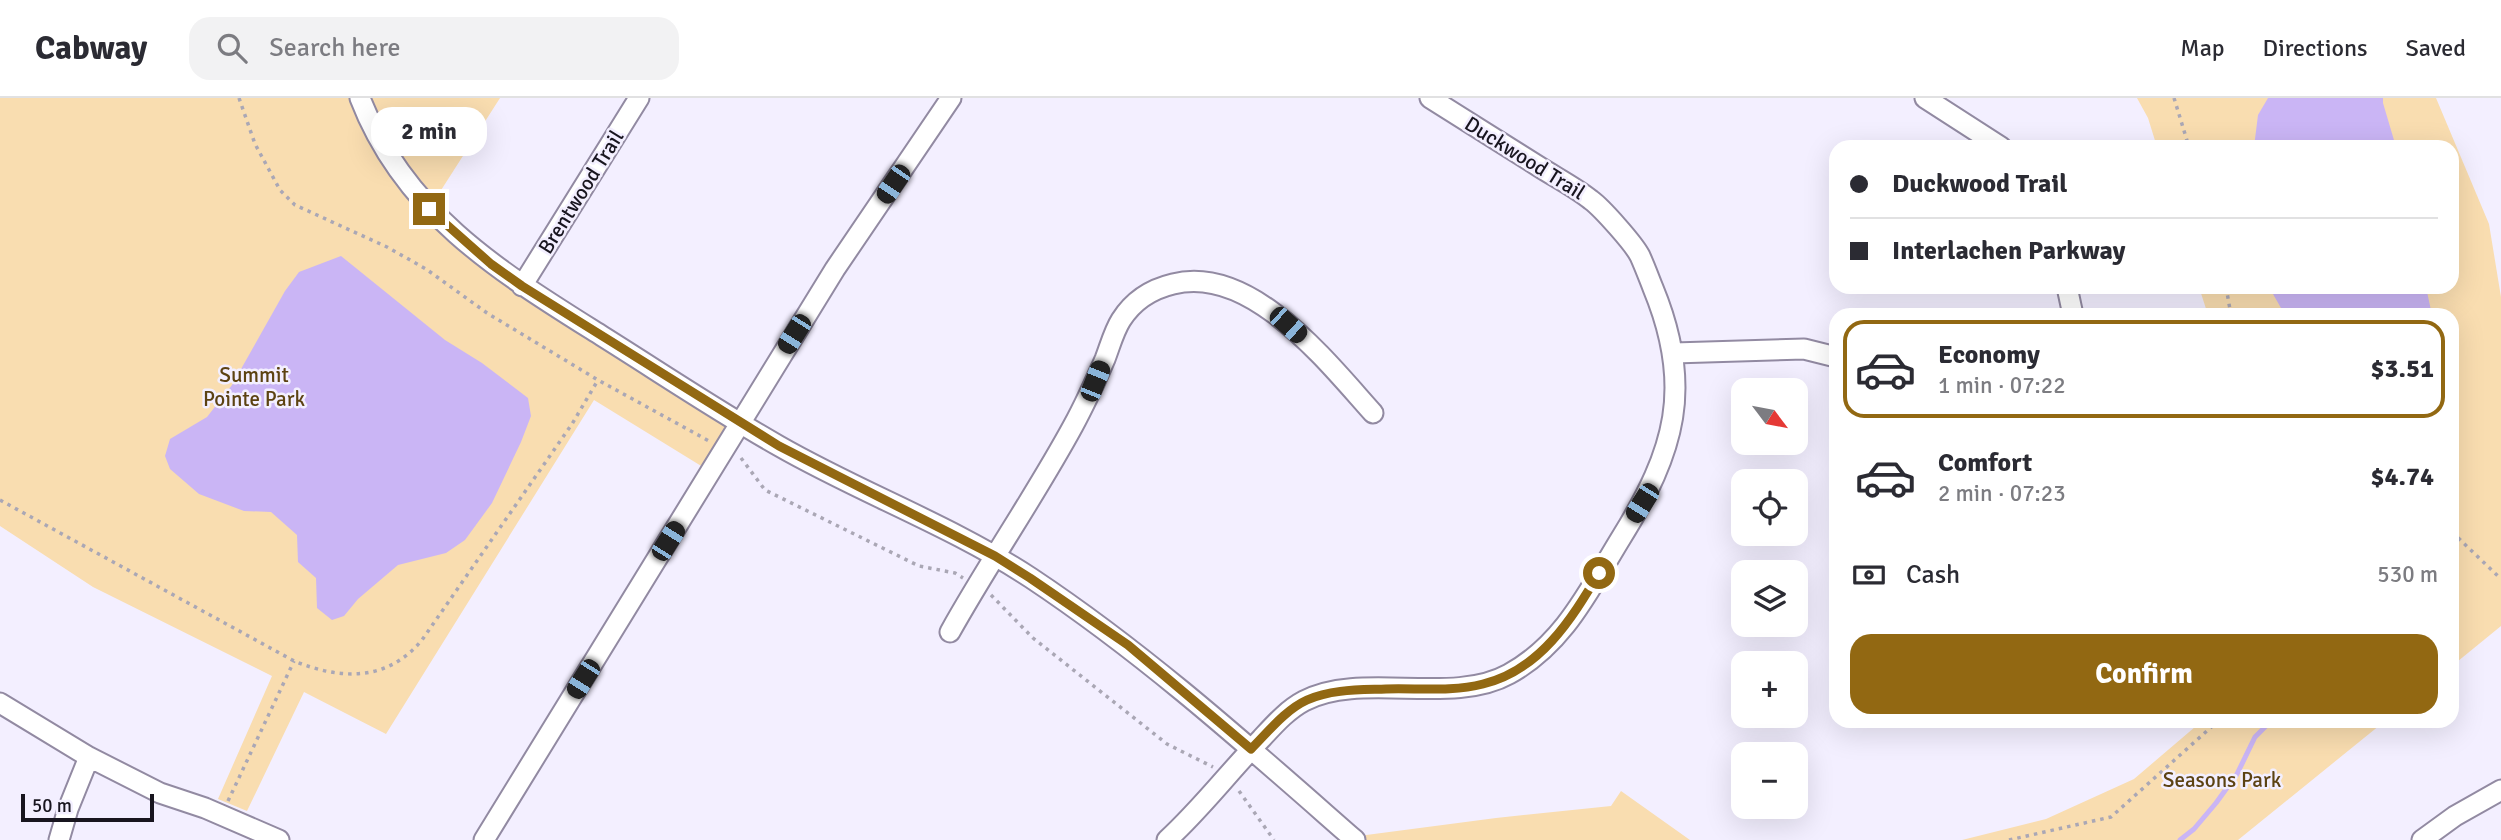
<!DOCTYPE html>
<meta charset="utf-8">
<style>
body{margin:0;font-family:Signika,sans-serif;background:#f2f2f3;color:#2b2b33;height:100vh;display:flex;flex-direction:column;font-size:26px;white-space:nowrap}
*{box-sizing:border-box;margin:0}
p{font-size:23px;color:#7c7c81}
.icon{flex:none;width:38px;height:38px;fill:none;stroke:currentColor;stroke-width:2;stroke-linecap:round;stroke-linejoin:round}
.map{position:relative;flex:1;overflow:hidden}
.sheet{position:absolute;left:1829px;top:210px;width:630px;height:420px;display:flex;flex-direction:column;background:#fff;border-radius:21px;box-shadow:0 7px 28px #0002}
.sheet>*{flex:none}
.top-card{position:absolute;left:1829px;top:42px;width:630px;height:154px;border-radius:21px;box-shadow:0 7px 28px #0002;display:grid;align-content:center;height:154px;padding:0 21px;background:#fff}
.needle{width:46px;rotate:122deg}
.fabs{position:absolute;left:1731px;top:280px;display:grid;gap:14px}
.fabs a{display:grid;place-items:center;width:77px;height:77px;border-radius:14px;background:#fff;box-shadow:0 7px 28px #0002;font-size:35px}
.scale{position:absolute;left:21px;bottom:18px;width:133px;box-sizing:border-box;padding-left:7px;border:4px solid #18151f;border-top:0;font-size:19px;line-height:24px;white-space:nowrap;color:#18151f;-webkit-text-stroke:5px #f3efff;paint-order:stroke}
.end{position:absolute;width:32px;height:32px;margin:-16px;border:9px solid #926812;background:#fff;box-shadow:0 0 0 4px #fff}
.from{border-radius:50%}
.bubble{position:absolute;height:49px;border-radius:21px;background:#fff;box-shadow:0 7px 28px #0002;font-size:23px;font-weight:700;line-height:49px;text-align:center}
.car{position:absolute;width:21px;height:42px;margin:-21px -10px;border-radius:9px;box-shadow:0 0 5px 2px #0007;background:linear-gradient(#222 24%,#8ab4d8 0 40%,#222 0 76%,#8ab4d8 0 86%,#222 0)}
.top-card b{display:flex;align-items:center;gap:24px;height:66px;font-size:26px}
.top-card b+b{border-top:2px solid #e1e1e2}
.top-card i{width:18px;height:18px;background:#2b2b33}
ul{padding:12px 0 0;list-style:none}
li{display:flex;align-items:center;gap:21px;height:98px;margin:0 14px 10px;padding:0 7px;border:4px solid transparent;border-radius:21px}
li div{flex:1}
li b{display:block;font-size:26px}
li em{font-style:normal;font-weight:700}
li.on{border-color:#926812}
li>.icon{width:63px;height:63px;stroke-width:1.5}
.pay{display:flex;align-items:center;gap:18px;height:77px;padding:0 21px;font-size:26px}
.pay p{margin-inline-start:auto}
.primary-button{display:flex;gap:14px;margin-top:auto;padding:14px 21px}
.primary-button a{flex:1;height:80px;border-radius:21px;background:#926812;color:#fff;font-size:28px;font-weight:700;line-height:80px;text-align:center}
header{display:flex;align-items:center;gap:42px;box-sizing:border-box;height:98px;padding:0 35px;background:#fff;border-bottom:2px solid #e1e1e2}
header strong{font-size:33px}
nav{display:flex;gap:38px;margin-inline-start:auto;font-size:24px}
.search{width:490px;height:63px;background:#f2f2f3;display:flex;align-items:center;gap:18px;box-sizing:border-box;padding:0 24px;border-radius:21px;color:#7c7c81;font-size:26px}
.map>svg:first-child{display:block}
.green{fill:#f9ddb0}
.water{fill:#cab5f5}
.lines{fill:none;stroke-linecap:round;stroke-linejoin:round}
.stream{stroke:#cab5f5;stroke-width:5}
.minor-casing{stroke:#928aa2;stroke-width:23}
.path{stroke:#aaa7b5;stroke-width:3.5;stroke-dasharray:3.5 5;stroke-linecap:butt}
.minor{stroke:#fff;stroke-width:19}
.route{stroke:#926812;stroke-width:9}
.labels{text-anchor:middle;stroke-width:5;stroke-linejoin:round;paint-order:stroke}
.street-label{font-size:21px;fill:#18151f;stroke:#f3efff}
.park-label{font-size:21px;fill:#5c4212;stroke:#f3efff}
</style>
<header>
<strong>Cabway</strong>
<div class="search"><svg class="icon" aria-label="search" viewBox="0 0 24 24"><circle cx="10" cy="10" r="6"/><path d="M15 15l6 6"/></svg>Search here</div>
<nav><a>Map</a><a>Directions</a><a>Saved</a></nav>
</header>
<div class="map">
<svg width="2501" height="742" viewBox="0 0 2501 742">
<rect width="100%" height="100%" fill="#f3efff"/>
<path class="green" d="M0,0h500l-71,111 30,27 282,185 -30,51 -117,-72 -208,334 -82,-42 -57,119 -29,-12 54,-123 -179,-89 -93,-61z
M2137,0h299l53,126 12,73v329l-49,40v-351h-244l-9,-28h253v-140h-295l-9,-29z
M2202,623h183l-147,119h-276l84,-21 88,-40z
M1621,693l69,49h-342l3,-3 145,-19 115,-12z"/>
<path class="water" d="M2268,0h115v5l13,44h-142l4,-32z
M341,158l104,84 37,23 46,35 3,18 -10,26 -29,61 -27,37 -19,13 -48,12 -40,34 -14,17 -12,4 -15,-12 -1,-30 -18,-16 -1,-27 -26,-23 -27,-1 -45,-17 -29,-25 -5,-13 5,-17 37,-22 25,-32 53,-94 14,-19z
M2269,189h157l6,28h-147z"/>
<g class="lines">
<path class="stream" d="M2180,742l14,-11 22,-26 21,-29 18,-37 16,-16"/>
<defs>
<path id="minor" d="M360,0c45,117 142,175 242,238 59,37 117,76 177,110 82,47 173,80 252,132 116,77 219,170 324,262
M1925,0l76,49
M522,188l117,-188
M2067,189l6,28
M1674,255l130,-4 32,8
M950,534c39,-70 85,-136 123,-206 12,-22 22,-44 32,-67 5,-13 9,-28 16,-39 12,-19 31,-31 52,-36 78,-20 154,78 200,129
M0,605l89,54 71,36 45,15 74,32
M59,742l9,-31 21,-52
M484,742l351,-571 116,-171
M1167,742c34,-31 62,-68 94,-101 13,-14 26,-29 43,-38 56,-30 148,5 205,-27 55,-30 80,-84 112,-136 54,-87 73,-151 32,-250 -4,-10 -8,-21 -13,-32 -6,-12 -38,-48 -49,-56 -16,-13 -36,-23 -53,-34 -36,-23 -72,-45 -108,-68
M2422,742l33,-24 46,-26"/>
</defs>
<use href="#minor" class="minor-casing"/>
<path class="path" d="M239,0l16,46 25,46 15,15 92,42 39,22 61,44 111,67 111,61
M2174,0l15,49
M2226,189l5,28
M741,360l24,32 154,76 36,7 8,5
M0,402l294,161c47,19 93,21 128,-21l150,-216 26,-44
M2452,434l49,47
M991,497l42,43 134,106 46,23
M1239,693l35,49
M228,703l66,-140
M2009,742l102,-23 107,-96"/>
<use href="#minor" class="minor"/>
</g>
<g class="lines">
<path class="route" d="M429,111l62,55 31,22 257,160 216,110 35,22 98,67 123,104c17,-17 34,-39 56,-49 25,-11 53,-10 79,-11 32,-1 66,3 97,-5 57,-14 88,-64 116,-111"/>
</g>
<g class="labels">
<g class="street-label">
<text transform="translate(1525 60) rotate(32)" y="7">Duckwood Trail</text>
<text transform="translate(581 94) rotate(-58)" y="7">Brentwood Trail</text>
</g>
<g class="park-label">
<text x="254" y="284">Summit<tspan x="254" dy="24">Pointe Park</tspan></text>
<text x="2222" y="689">Seasons Park</text>
</g>
</g>
</svg>
<div class="fabs">
<a><svg class="needle" viewBox="-14 -14 28 28"><path d="M0-13l5 13h-10z" fill="#e53935"/><path d="M0 13l5-13h-10z" fill="#7c7c81"/></svg></a>
<a><svg class="icon" aria-label="locate" viewBox="0 0 24 24"><circle cx="12" cy="12" r="6"/><path d="M12 2v4M12 18v4M2 12h4M18 12h4"/></svg></a>
<a><svg class="icon" aria-label="layers" viewBox="0 0 24 24"><path d="M12 4l9 5-9 5-9-5zM3 14l9 5 9-5"/></svg></a>
<a>+</a>
<a>−</a>
</div>
<div class="scale">50 m</div>
<i class="end from" style="left:1599px;top:475px"></i>
<i class="end" style="left:429px;top:111px"></i>
<div class="bubble" style="left:371px;top:9px;width:116px">2 min</div>
<i class="car" style="left:893px;top:86px;rotate:214deg"></i>
<i class="car" style="left:1288px;top:227px;rotate:132deg"></i>
<i class="car" style="left:794px;top:236px;rotate:212deg"></i>
<i class="car" style="left:1095px;top:283px;rotate:22deg"></i>
<i class="car" style="left:1642px;top:405px;rotate:212deg"></i>
<i class="car" style="left:668px;top:443px;rotate:32deg"></i>
<i class="car" style="left:583px;top:581px;rotate:212deg"></i>
<div class="top-card">
<b><i class="from"></i>Duckwood Trail</b>
<b><i></i>Interlachen Parkway</b>
</div>
<section class="sheet">
<ul>
<li class="on"><svg class="icon" aria-label="car" viewBox="0 0 24 24"><path d="M5 17H2v-5l4-1 3-4h7l3 4 3 1v5h-3M9 17h6M6 11h13"/><circle cx="7" cy="17" r="2"/><circle cx="17" cy="17" r="2"/></svg><div><b>Economy</b><p>1 min · 07:22</p></div><em>$3.51</em></li>
<li><svg class="icon" aria-label="car" viewBox="0 0 24 24"><path d="M5 17H2v-5l4-1 3-4h7l3 4 3 1v5h-3M9 17h6M6 11h13"/><circle cx="7" cy="17" r="2"/><circle cx="17" cy="17" r="2"/></svg><div><b>Comfort</b><p>2 min · 07:23</p></div><em>$4.74</em></li>
</ul>
<div class="pay"><svg class="icon" aria-label="cash" viewBox="0 0 24 24"><path d="M3 7h18v10H3z"/><circle cx="12" cy="12" r="2"/></svg>Cash<p>530 m</p></div>
<div class="primary-button"><a>Confirm</a></div>
</section>
</div>
